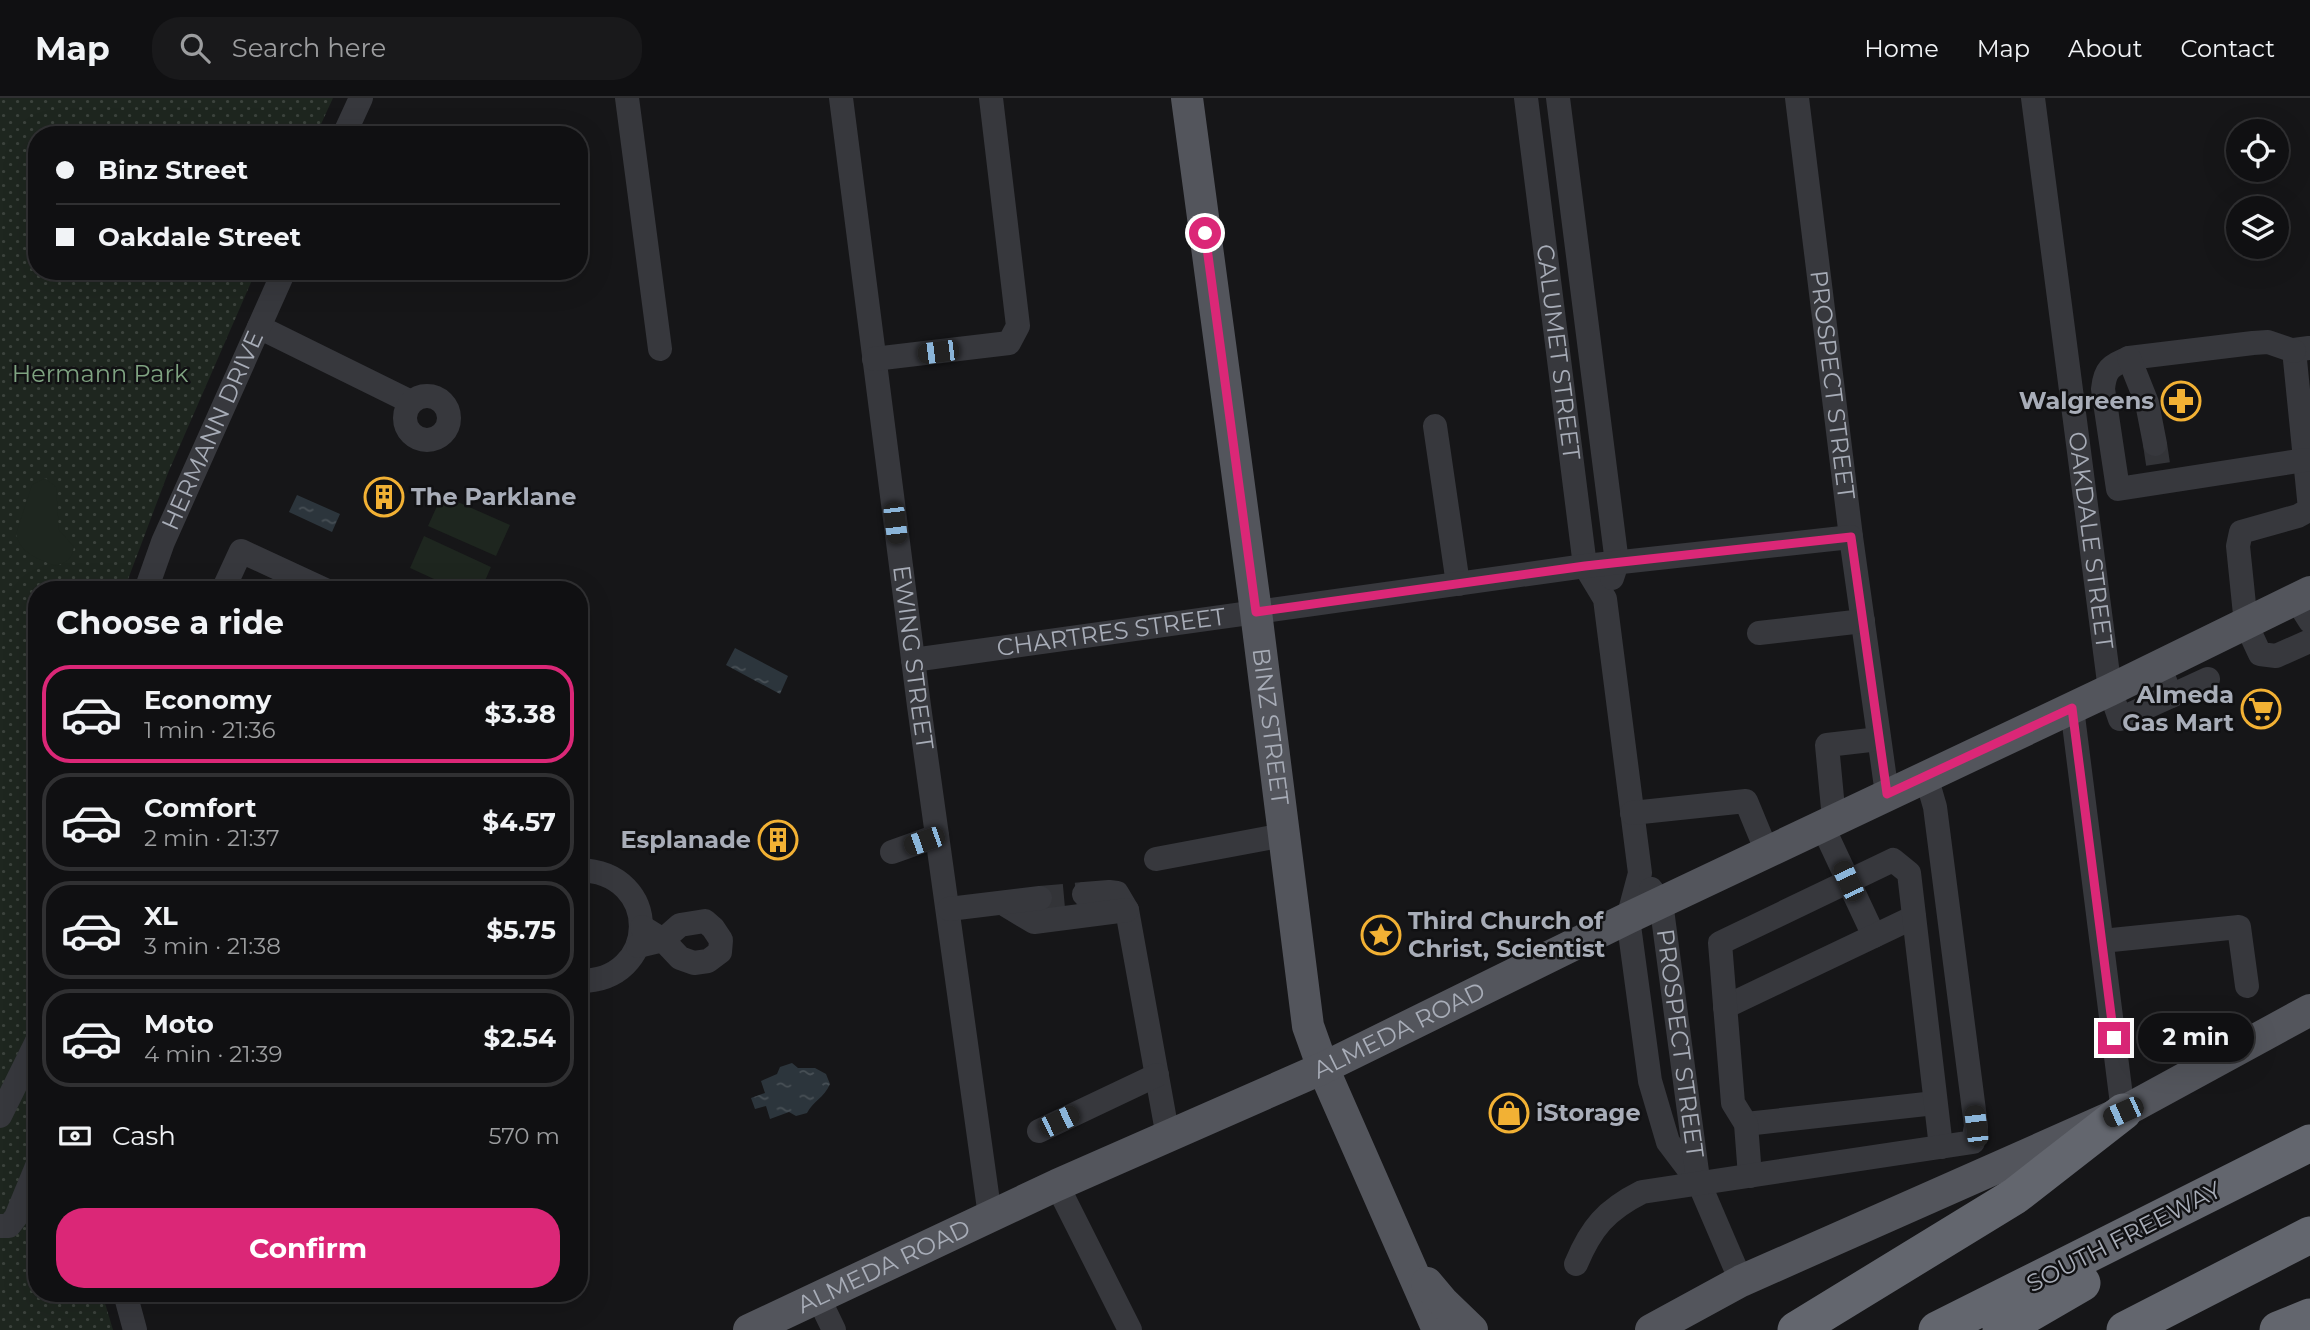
<!DOCTYPE html>
<meta charset="utf-8">
<style>
body{margin:0;font-family:Montserrat,sans-serif;background:#19191b;color:#f1f3f6;height:100vh;display:flex;flex-direction:column;font-size:26px;white-space:nowrap}
*{box-sizing:border-box;margin:0}
p{font-size:23px;color:#9c9d9f}
.icon{flex:none;width:38px;height:38px;fill:none;stroke:currentColor;stroke-width:2;stroke-linecap:round;stroke-linejoin:round}
.map{position:relative;flex:1;overflow:hidden}
.panel{position:absolute;left:28px;top:483px;width:560px;height:721px;display:flex;flex-direction:column;background:#101012;border-radius:28px;box-shadow:0 7px 28px #0002,0 0 0 2px #303032}
.panel>*{flex:none}
.top-card{position:absolute;left:28px;top:28px;width:560px;height:154px;border-radius:28px;box-shadow:0 7px 28px #0002,0 0 0 2px #303032;display:grid;align-content:center;height:154px;padding:0 28px;background:#101012}
.buttons{position:absolute;left:2226px;top:21px;display:grid;gap:14px}
.buttons a{display:grid;place-items:center;width:63px;height:63px;border-radius:50%;background:#101012;box-shadow:0 7px 28px #0002,0 0 0 2px #303032;font-size:35px}
.end{position:absolute;width:32px;height:32px;margin:-16px;border:9px solid #db2777;background:#fff;box-shadow:0 0 0 4px #fff}
.from{border-radius:50%}
.bubble{position:absolute;height:49px;border-radius:24px;background:#101012;box-shadow:0 7px 28px #0002,0 0 0 2px #303032;font-size:23px;font-weight:700;line-height:49px;text-align:center}
.car{position:absolute;width:21px;height:42px;margin:-21px -10px;border-radius:9px;box-shadow:0 0 5px 2px #0007;background:linear-gradient(#222 24%,#8ab4d8 0 40%,#222 0 76%,#8ab4d8 0 86%,#222 0)}
.top-card b{display:flex;align-items:center;gap:24px;height:66px;font-size:26px}
.top-card b+b{border-top:2px solid #303032}
.top-card i{width:18px;height:18px;background:#f1f3f6}
ul{padding:0;list-style:none}
li{display:flex;align-items:center;gap:21px;height:98px;margin:0 14px 10px;padding:0 14px;border:4px solid #303032;border-radius:28px}
li div{flex:1}
li b{display:block;font-size:26px}
li em{font-style:normal;font-weight:700}
li.current{border-color:#db2777}
li>.icon{width:63px;height:63px;stroke-width:1.5}
h2{padding:0 28px;font-size:32px;line-height:84px}
.pay{display:flex;align-items:center;gap:18px;height:77px;padding:0 28px;font-size:26px}
.pay p{margin-inline-start:auto}
.cta{display:flex;gap:14px;margin-top:auto;padding:14px 28px}
.cta a{flex:1;height:80px;border-radius:28px;background:#db2777;color:#fff;font-size:28px;font-weight:700;line-height:80px;text-align:center}
header{display:flex;align-items:center;gap:42px;box-sizing:border-box;height:98px;padding:0 35px;background:#101012;border-bottom:2px solid #303032}
header strong{font-size:33px}
nav{display:flex;gap:38px;margin-inline-start:auto;font-size:24px}
.search{width:490px;height:63px;background:#19191b;display:flex;align-items:center;gap:18px;box-sizing:border-box;padding:0 24px;border-radius:28px;color:#9c9d9f;font-size:26px}
.map>svg:first-child{display:block}
.grass{fill:url(#grass-dots)}
.garden{fill:#1e261f}
.water{fill:url(#water-ripples)}
.lines{fill:none;stroke-linecap:round;stroke-linejoin:round}
.minor-tunnel{stroke:#333438;stroke-width:24;stroke-dasharray:24 12;stroke-linecap:butt}
.minor{stroke:#37383d;stroke-width:24}
.major{stroke:#53555c;stroke-width:32}
.highway{stroke:#63666e;stroke-width:37}
.route{stroke:#db2777;stroke-width:9}
.labels{text-anchor:middle;stroke-width:5;stroke-linejoin:round;paint-order:stroke}
.street-label{font-size:24px;fill:#a8adb8;stroke:#111113}
.park-label{font-size:24px;fill:#7fa381;stroke:#111113}
.poi-label{font-size:24px;font-weight:bold;fill:#a8adb8;stroke:#111113;text-anchor:end}
</style>
<header>
<strong>Map</strong>
<div class="search"><svg class="icon" aria-label="search" viewBox="0 0 24 24"><circle cx="10" cy="10" r="6"/><path d="M15 15l6 6"/></svg>Search here</div>
<nav><a>Home</a><a>Map</a><a>About</a><a>Contact</a></nav>
</header>
<div class="map">
<svg width="2310" height="1232" viewBox="0 0 2310 1232">
<defs>
<pattern id="grass-dots" width="8" height="8" patternUnits="userSpaceOnUse" patternTransform="scale(1.75)"><rect width="8" height="8" fill="#1e261f"/><path d="M2 2h.1M6 6h.1" fill="none" stroke="#3c433d" stroke-width="1.8" stroke-linecap="round"/></pattern>
<pattern id="water-ripples" width="26" height="14" patternUnits="userSpaceOnUse" patternTransform="scale(1.75)"><rect width="26" height="14" fill="#2c353c"/><path d="M2 4q2-2 4 0t4 0M15 11q2-2 4 0t4 0" fill="none" stroke="#485056"/></pattern>
</defs>
<rect width="100%" height="100%" fill="#161618"/>
<path class="grass" d="M0,0h333l-17,37h-279v136h219l-88,202 -44,117h-87v703h65l11,37h-113z"/>
<path class="garden" d="M45,380l11,9 3,43 15,17c-2,12 -7,15 -18,19 -17,-7 -36,-12 -40,-32l16,-49z
M442,397l68,30 -14,31 -68,-30z
M424,438l67,31 -10,23h-23l-48,-22z"/>
<path class="water" d="M297,397l43,19 -8,18 -43,-20z
M735,550l53,28 -8,18 -54,-29z
M792,965l6,5h17l11,6 4,10c-6,14 -17,17 -23,29l-11,3 -7,-4 -19,7 -4,-13 -11,3 -4,-11 14,-5 -4,-12 16,-7 3,-7z"/>
<g class="lines">
<path class="minor-tunnel" d="M2155,346l3,20
M1040,800l44,-4"/>
<g class="minor">
<path d="M627,0l33,251"/>
<path id="s1" d="M841,0l78,608 71,510"/>
<path id="s2" d="M1526,0l59,468 20,33 35,274 -12,45 22,163 18,61 31,41 42,98"/>
<path d="M1558,0l59,465 -5,15"/>
<path id="s3" d="M1797,0l54,439 36,257"/>
<path id="s4" d="M2033,0l77,592 10,29 51,-23 -12,-30"/>
<path d="M344,37l17,-37"/>
<path d="M259,229l152,75"/>
<path d="M2309,250l-15,2 16,159 -12,7 -57,16 -3,14 8,78 14,30 16,2 34,-15"/>
<path d="M2294,253l-26,-9 -15,1 -124,15c-18,8 -24,10 -26,31l15,100 187,-29"/>
<path d="M2129,260l18,45 8,41"/>
<path d="M874,261l135,-16 9,-17 -27,-228"/>
<circle cx="427" cy="320" r="22"/>
<path d="M1435,328l23,158"/>
<path id="s5" d="M146,492l17,-48 121,-271"/>
<path d="M223,492l18,-39 84,39"/>
<path d="M2296,501l14,22"/>
<path d="M1759,535l104,-12"/>
<path id="s6" d="M913,562l672,-94 266,-29"/>
<path d="M2171,598l37,-17"/>
<path d="M2072,610l51,404"/>
<path d="M1632,715l114,-12 21,51"/>
<path d="M1834,721l-7,-74 52,-6"/>
<path d="M1822,727l52,111"/>
<path d="M892,754l45,-16"/>
<path d="M1156,761l128,-24"/>
<path d="M579,772c84,2 81,112 0,111"/>
<path id="s7" d="M1651,791l10,13 37,277"/>
<path d="M1084,796l25,-2 8,1 10,17 41,227"/>
<path d="M1004,806l30,18 93,-12"/>
<path d="M949,811l91,-11"/>
<path d="M2102,843l137,-14 8,59"/>
<path d="M638,848l25,-6 17,-15 25,-4 8,7 8,12 -1,12 -12,9 -14,2 -14,-5 -17,-18 -21,-13"/>
<path d="M1725,909l189,-90"/>
<path d="M0,1018l37,-75"/>
<path d="M1746,1026l189,-21"/>
<path d="M1039,1033l118,-56"/>
<path d="M1750,1078l-4,-52 -13,-21 -13,-160 173,-83 16,13 32,274"/>
<path d="M1057,1087l73,145"/>
<path d="M0,1128h9l7,-9 21,-51"/>
<path d="M1576,1166c15,-36 30,-54 66,-72l331,-50 3,-16 -41,-319 -9,-31"/>
<path d="M125,1195l10,37"/>
<path d="M818,1199l16,33"/>
</g>
<g class="major">
<path id="s8" d="M1187,0l69,514 52,414 15,42 115,262"/>
<path d="M1427,1185l16,19 29,28"/>
<path id="s9" d="M749,1232l308,-145 266,-117 305,-150 482,-228 200,-98"/>
<path d="M1651,1232l90,-49 382,-169 187,-102"/>
</g>
<path class="highway" d="M1796,1232l219,-134 108,-84
M1937,1232l373,-187
M2001,1232l81,-47
M2125,1232l185,-95
M2278,1232l32,-13"/>
</g>
<g class="lines">
<path class="route" d="M1205,135l51,379 329,-46 266,-29 36,257 185,-86 42,330"/>
</g>
<defs>
<symbol id="pharmacy-ring" viewBox="-11 -11 22 22"><circle r="9.5" fill="#111113" stroke="#f2b134" stroke-width="1.5"/><path d="M-2-6h4v4h4v4h-4v4h-4v-4h-4v-4h4Z" fill="#f2b134"/></symbol>
<symbol id="building-ring" viewBox="-11 -11 22 22"><circle r="9.5" fill="#111113" stroke="#f2b134" stroke-width="1.5"/><path d="M-4-6H4V6H1V3H-1V6H-4ZM-2.5-4.3h1.7v1.8h-1.7ZM.8-4.3h1.7v1.8H.8ZM-2.5-1h1.7V.8h-1.7ZM.8-1h1.7V.8H.8Z" fill="#f2b134"/></symbol>
<symbol id="supermarket-ring" viewBox="-11 -11 22 22"><circle r="9.5" fill="#111113" stroke="#f2b134" stroke-width="1.5"/><path d="M-6-5.5h2.5l.6 2H6L4.5 2H-2.5L-4.4-4H-6ZM-1.5 3.2a1.3 1.3 0 1 0 .1 0ZM3 3.2a1.3 1.3 0 1 0 .1 0Z" fill="#f2b134"/></symbol>
<symbol id="sight-ring" viewBox="-11 -11 22 22"><circle r="9.5" fill="#111113" stroke="#f2b134" stroke-width="1.5"/><path d="M0-6L1.8-2.2L6-1.7L2.9 1.2L3.7 5.4L0 3.3L-3.7 5.4L-2.9 1.2L-6-1.7L-1.8-2.2Z" fill="#f2b134"/></symbol>
<symbol id="shop-ring" viewBox="-11 -11 22 22"><circle r="9.5" fill="#111113" stroke="#f2b134" stroke-width="1.5"/><path d="M-5-2.5h2.3a2.7 3.5 0 0 1 5.4 0H5L5.5 6h-11ZM-1.5-2.5h3a1.5 2.3 0 0 0-3 0Z" fill="#f2b134"/></symbol>
</defs>
<g fill-rule="evenodd">
<use href="#pharmacy-ring" x="2159" y="281" width="44" height="44"/>
<use href="#building-ring" x="362" y="377" width="44" height="44"/>
<use href="#supermarket-ring" x="2239" y="589" width="44" height="44"/>
<use href="#building-ring" x="756" y="720" width="44" height="44"/>
<use href="#sight-ring" x="1359" y="815" width="44" height="44"/>
<use href="#shop-ring" x="1487" y="993" width="44" height="44"/>
</g>
<g class="labels">
<g class="street-label">
<text dy="8" stroke="none"><textPath href="#s2" startOffset="256">CALUMET STREET</textPath></text>
<text dy="8" stroke="none"><textPath href="#s3" startOffset="289">PROSPECT STREET</textPath></text>
<text dy="8" stroke="none"><textPath href="#s5" startOffset="173">HERMANN DRIVE</textPath></text>
<text dy="8" stroke="none"><textPath href="#s4" startOffset="446">OAKDALE STREET</textPath></text>
<text dy="8" stroke="none"><textPath href="#s6" startOffset="200">CHARTRES STREET</textPath></text>
<text dy="8" stroke="none"><textPath href="#s1" startOffset="564">EWING STREET</textPath></text>
<text dy="8" stroke="none"><textPath href="#s8" startOffset="634">BINZ STREET</textPath></text>
<text dy="8" stroke="none"><textPath href="#s9" startOffset="716">ALMEDA ROAD</textPath></text>
<text dy="8" stroke="none"><textPath href="#s7" startOffset="159">PROSPECT STREET</textPath></text>
<text transform="translate(2124 1139) rotate(-27)" y="8">SOUTH FREEWAY</text>
<text dy="8" stroke="none"><textPath href="#s9" startOffset="149">ALMEDA ROAD</textPath></text>
</g>
<g class="park-label">
<text x="100" y="284">Hermann Park</text>
</g>
<g class="poi-label">
<text x="2154" y="311">Walgreens</text>
<text x="411" y="407" text-anchor="start">The Parklane</text>
<text x="2234" y="605">Almeda<tspan x="2234" dy="28">Gas Mart</tspan></text>
<text x="751" y="750">Esplanade</text>
<text x="1408" y="831" text-anchor="start">Third Church of<tspan x="1408" dy="28">Christ, Scientist</tspan></text>
<text x="1536" y="1023" text-anchor="start">iStorage</text>
</g>
</g>
</svg>
<div class="buttons">
<a><svg class="icon" aria-label="locate" viewBox="0 0 24 24"><circle cx="12" cy="12" r="6"/><path d="M12 2v4M12 18v4M2 12h4M18 12h4"/></svg></a>
<a><svg class="icon" aria-label="layers" viewBox="0 0 24 24"><path d="M12 4l9 5-9 5-9-5zM3 14l9 5 9-5"/></svg></a>
</div>
<i class="end from" style="left:1205px;top:135px"></i>
<i class="end" style="left:2114px;top:940px"></i>
<div class="bubble" style="left:2138px;top:915px;width:116px">2 min</div>
<i class="car" style="left:938px;top:254px;rotate:263deg"></i>
<i class="car" style="left:895px;top:425px;rotate:173deg"></i>
<i class="car" style="left:924px;top:743px;rotate:251deg"></i>
<i class="car" style="left:1848px;top:783px;rotate:335deg"></i>
<i class="car" style="left:2123px;top:1014px;rotate:246deg"></i>
<i class="car" style="left:1059px;top:1023px;rotate:64deg"></i>
<i class="car" style="left:1976px;top:1028px;rotate:353deg"></i>
<div class="top-card">
<b><i class="from"></i>Binz Street</b>
<b><i></i>Oakdale Street</b>
</div>
<section class="panel">
<h2>Choose a ride</h2>
<ul>
<li class="current"><svg class="icon" aria-label="car" viewBox="0 0 24 24"><path d="M5 17H2v-5l4-1 3-4h7l3 4 3 1v5h-3M9 17h6M6 11h13"/><circle cx="7" cy="17" r="2"/><circle cx="17" cy="17" r="2"/></svg><div><b>Economy</b><p>1 min · 21:36</p></div><em>$3.38</em></li>
<li><svg class="icon" aria-label="car" viewBox="0 0 24 24"><path d="M5 17H2v-5l4-1 3-4h7l3 4 3 1v5h-3M9 17h6M6 11h13"/><circle cx="7" cy="17" r="2"/><circle cx="17" cy="17" r="2"/></svg><div><b>Comfort</b><p>2 min · 21:37</p></div><em>$4.57</em></li>
<li><svg class="icon" aria-label="car" viewBox="0 0 24 24"><path d="M5 17H2v-5l4-1 3-4h7l3 4 3 1v5h-3M9 17h6M6 11h13"/><circle cx="7" cy="17" r="2"/><circle cx="17" cy="17" r="2"/></svg><div><b>XL</b><p>3 min · 21:38</p></div><em>$5.75</em></li>
<li><svg class="icon" aria-label="car" viewBox="0 0 24 24"><path d="M5 17H2v-5l4-1 3-4h7l3 4 3 1v5h-3M9 17h6M6 11h13"/><circle cx="7" cy="17" r="2"/><circle cx="17" cy="17" r="2"/></svg><div><b>Moto</b><p>4 min · 21:39</p></div><em>$2.54</em></li>
</ul>
<div class="pay"><svg class="icon" aria-label="cash" viewBox="0 0 24 24"><path d="M3 7h18v10H3z"/><circle cx="12" cy="12" r="2"/></svg>Cash<p>570 m</p></div>
<div class="cta"><a>Confirm</a></div>
</section>
</div>
